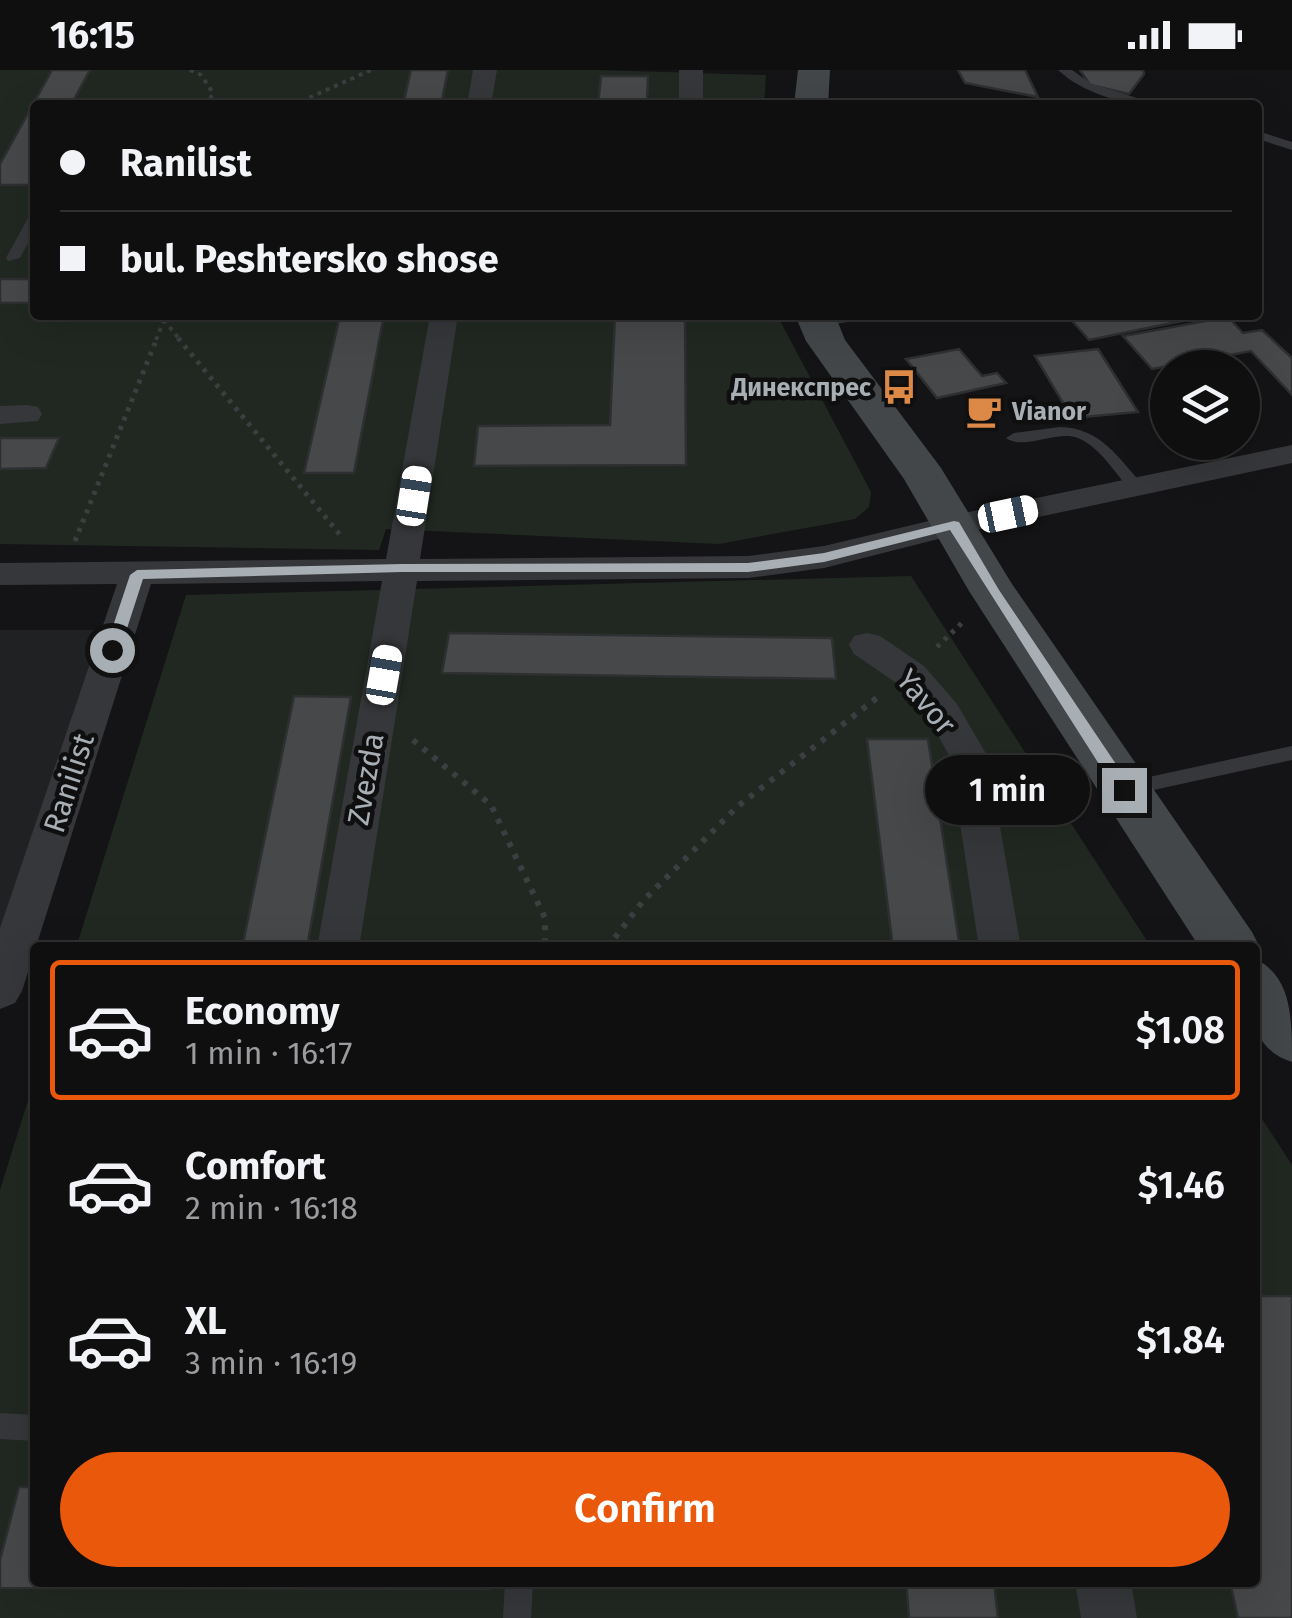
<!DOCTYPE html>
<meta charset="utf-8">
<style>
body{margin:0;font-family:"Fira Sans",sans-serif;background:#181819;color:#f1f3f6;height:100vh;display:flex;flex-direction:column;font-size:38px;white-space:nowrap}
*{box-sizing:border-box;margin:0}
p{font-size:32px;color:#9b9c9f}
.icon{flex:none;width:55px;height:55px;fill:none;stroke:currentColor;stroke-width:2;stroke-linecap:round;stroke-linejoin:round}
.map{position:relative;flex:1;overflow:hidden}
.panel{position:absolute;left:30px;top:872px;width:1230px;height:645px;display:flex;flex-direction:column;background:#0f0f10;border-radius:10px;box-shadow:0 10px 40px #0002,0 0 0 2px #2f2f30}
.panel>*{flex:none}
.hud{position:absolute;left:30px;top:30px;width:1232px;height:220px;border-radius:10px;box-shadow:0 10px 40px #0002,0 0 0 2px #2f2f30;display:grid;align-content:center;height:220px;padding:0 30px;background:#0f0f10}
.tools{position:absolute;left:1150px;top:280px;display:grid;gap:20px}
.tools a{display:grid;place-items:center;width:110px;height:110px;border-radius:50%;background:#0f0f10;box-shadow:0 10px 40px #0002,0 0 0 2px #2f2f30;font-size:50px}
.end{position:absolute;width:45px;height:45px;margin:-22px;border:12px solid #a7aeb4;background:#111;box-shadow:0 0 0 5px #111}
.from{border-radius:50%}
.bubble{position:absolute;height:70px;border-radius:35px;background:#0f0f10;box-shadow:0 10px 40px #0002,0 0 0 2px #2f2f30;font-size:32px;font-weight:600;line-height:70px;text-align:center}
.car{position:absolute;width:30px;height:60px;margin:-30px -15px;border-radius:12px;box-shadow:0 0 8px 2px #0007;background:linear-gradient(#fff 24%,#345 0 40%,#fff 0 76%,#345 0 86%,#fff 0)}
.hud b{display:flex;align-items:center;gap:35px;height:95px;font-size:38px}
.hud b+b{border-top:2px solid #2f2f30}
.hud i{width:25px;height:25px;background:#f1f3f6}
ul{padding:18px 0 0;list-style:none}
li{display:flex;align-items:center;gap:30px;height:140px;margin:0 20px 15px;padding:0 10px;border:5px solid transparent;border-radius:10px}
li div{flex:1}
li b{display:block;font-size:38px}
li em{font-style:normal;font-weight:600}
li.current{border-color:#ea580c}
li>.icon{width:90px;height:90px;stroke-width:1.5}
.button{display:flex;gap:20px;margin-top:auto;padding:20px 30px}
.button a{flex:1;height:115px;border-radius:60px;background:#ea580c;color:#fff;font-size:40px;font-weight:600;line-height:115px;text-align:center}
.status{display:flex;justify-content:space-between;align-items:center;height:70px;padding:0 50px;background:#0f0f10;direction:ltr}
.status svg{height:28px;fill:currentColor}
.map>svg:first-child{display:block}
.built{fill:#202122}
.green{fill:#212821}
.building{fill:#46484a;stroke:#2e2f31;stroke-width:2.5}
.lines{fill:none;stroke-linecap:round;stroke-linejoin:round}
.path-far2{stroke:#3c3e41;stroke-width:4;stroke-dasharray:4 5;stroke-linecap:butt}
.path-far1{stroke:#3c3e41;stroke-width:5;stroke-dasharray:4 6;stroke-linecap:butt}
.path{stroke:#3c3e41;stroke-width:6;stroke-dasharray:5 8;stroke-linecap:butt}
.service{fill:#36373a;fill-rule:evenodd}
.minor{fill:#36373a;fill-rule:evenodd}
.secondary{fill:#44474a;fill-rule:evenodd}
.route{fill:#a7aeb4}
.labels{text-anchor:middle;stroke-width:9;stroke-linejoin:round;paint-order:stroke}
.far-poi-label{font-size:25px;font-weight:bold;fill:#a7aeb4;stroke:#0f0f10;text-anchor:end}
.street-label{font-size:30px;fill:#a7aeb4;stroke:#0f0f10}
</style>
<div class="status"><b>16:15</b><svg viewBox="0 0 49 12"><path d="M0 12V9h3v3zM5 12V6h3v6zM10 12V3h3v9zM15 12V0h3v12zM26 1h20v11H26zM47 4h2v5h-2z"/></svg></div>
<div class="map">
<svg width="1292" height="1548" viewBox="0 0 1292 1548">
<rect width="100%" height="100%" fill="#141416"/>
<path class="built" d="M0,560h103l-103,304z"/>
<path class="green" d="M0,0h596l170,5 -2,30h-729v210h742l94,177 -2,15 -14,12 -136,25 -333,-15 -7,21 -379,-6z
M911,506l240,371 -1075,1 110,-353z
M35,1008v504h1220v-474l37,57v453h-1292v-428z"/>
<path class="building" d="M52,0h38l-19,35h-36v69l-6,11h-29v-21z
M411,0h37l-7,35h-38z
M958,0h67l13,27 -73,-14z
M1080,0h63l1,4 -15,20 -39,-9z
M601,6h47l-1,29h-49z
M0,209h35v24h-35z
M340,245h44l-30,158h-50z
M615,245h70l1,150 -212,1 4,-40 132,-1z
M1067,245h132l3,2 -113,23z
M1228,247l15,16 19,-3 30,28v37l-41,-44 -99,18 -29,-33z
M959,279l23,27 15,-3 9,10 -69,15 -31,-39z
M1098,279l40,63 -66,6 -37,-62z
M0,368h59l-13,30 -46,1z
M449,563l383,5 4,41 -394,-6z
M294,626l57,1 -44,251h-65z
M867,669h61l32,209h-67z
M1255,1226h37v322h-54l-8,-36h25z
M19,1417h16v95h456l-1,7 -490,-1v-28z
M906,1512h88l4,36h-89z"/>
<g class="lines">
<path class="path-far2" d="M190,0l11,5 12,18 -6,12
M293,35l78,-35
M164,250l16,20
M156,270l10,-25"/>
<path class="path-far1" d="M178,268l163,198
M75,471l82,-203
M937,577l27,-26"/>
<path class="path" d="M413,670l78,65 54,113v30
M607,878l36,-47 94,-94 141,-110"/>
<path class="service" d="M1058,0h14l20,14 67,21c-35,0 -75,-11 -101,-35z
M1258,61l34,11v8l-34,-11z
M35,144v16l-15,28 -12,3 -2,-3 22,-40z
M866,245c-12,8 -43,13 -55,5l13,-5z
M892,245h46l-25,7z
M1060,357c40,1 57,29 82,57v6h-12c-14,-16 -31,-44 -52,-52 -22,-8 -53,13 -72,0l8,-5z
M1292,676v14l-166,36 -10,-7 10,-7z
M0,1343l35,2v26l-35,-2z
M505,1512h28l-2,36h-28z"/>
<path class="minor" d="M473,0h24l-6,35h-24z
M679,0h24v35h-24z
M430,245h28l-38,244 328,-3 76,-10 130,-31 338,-70v18l-338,72 -130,33 -76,10 -331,3 -58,367h-42l65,-367 -231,3 -129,407 -7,12 -15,6v-81l117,-344 -117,1v-22l386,-4z
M27,335l11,2 4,7 -4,7 -38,3v-18z
M867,563l13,3 44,30 33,38 31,53 33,191h-42l-29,-191 -20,-36 -32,-37 -44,-30 -5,-9 5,-9z
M1075,1512h56l6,36h-56z"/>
<path class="secondary" d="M798,0h32l-2,35h-34z
M795,245h40l10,25 96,128 71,116 240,348 8,16 -5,10v-10h-55l-231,-357 -65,-112 -98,-138z
M1255,889c37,17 37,59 37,103 -50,-17 -37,-59 -37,-103z"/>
</g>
<path class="route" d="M954,451l5,1 40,68 131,195v9h-12l-168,-264 -126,32 -76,10h-346l-259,7 -23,71 -8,5 -7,-5 25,-75 7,-5 265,-6 346,-1 76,-10z"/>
<defs>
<symbol id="bus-bare" viewBox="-9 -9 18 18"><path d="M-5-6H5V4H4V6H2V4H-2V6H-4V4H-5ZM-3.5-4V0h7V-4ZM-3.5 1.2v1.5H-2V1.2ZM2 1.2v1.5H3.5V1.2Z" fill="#dc8846" stroke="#0f0f10" stroke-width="2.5" paint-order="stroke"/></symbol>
<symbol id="cafe-bare" viewBox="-9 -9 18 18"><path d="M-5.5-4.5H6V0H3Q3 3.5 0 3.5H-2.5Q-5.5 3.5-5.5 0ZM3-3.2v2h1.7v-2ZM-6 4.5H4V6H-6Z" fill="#dc8846" stroke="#0f0f10" stroke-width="2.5" paint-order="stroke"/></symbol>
</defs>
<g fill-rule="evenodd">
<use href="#bus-bare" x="874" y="292" width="50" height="50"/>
<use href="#cafe-bare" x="959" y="316" width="50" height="50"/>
</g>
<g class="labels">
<g class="far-poi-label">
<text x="871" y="326">Динекспрес</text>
<text x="1012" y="350" text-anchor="start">Vianor</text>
</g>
<g class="street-label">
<text transform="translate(926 632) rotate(50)" y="10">Yavor</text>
<text transform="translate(366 709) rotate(-80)" y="10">Zvezda</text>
<text transform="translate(69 713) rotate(-72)" y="10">Ranilist</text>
</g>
</g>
</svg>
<div class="tools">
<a><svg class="icon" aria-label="layers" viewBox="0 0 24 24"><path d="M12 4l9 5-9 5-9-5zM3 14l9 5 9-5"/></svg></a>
</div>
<i class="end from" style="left:112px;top:580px"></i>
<i class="end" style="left:1124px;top:720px"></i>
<div class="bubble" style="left:925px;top:685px;width:165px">1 min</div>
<i class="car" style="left:414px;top:426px;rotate:9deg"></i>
<i class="car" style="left:1008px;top:444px;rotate:78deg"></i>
<i class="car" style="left:384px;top:605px;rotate:10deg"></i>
<div class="hud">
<b><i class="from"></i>Ranilist</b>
<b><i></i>bul. Peshtersko shose</b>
</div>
<section class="panel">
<ul>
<li class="current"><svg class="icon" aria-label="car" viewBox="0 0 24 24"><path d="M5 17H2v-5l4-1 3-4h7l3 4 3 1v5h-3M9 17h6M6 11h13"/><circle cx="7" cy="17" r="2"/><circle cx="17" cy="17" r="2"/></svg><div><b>Economy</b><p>1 min · 16:17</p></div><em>$1.08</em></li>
<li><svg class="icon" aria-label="car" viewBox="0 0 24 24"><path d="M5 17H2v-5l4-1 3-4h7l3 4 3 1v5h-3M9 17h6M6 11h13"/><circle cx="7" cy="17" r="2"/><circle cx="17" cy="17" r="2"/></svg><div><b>Comfort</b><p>2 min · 16:18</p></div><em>$1.46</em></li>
<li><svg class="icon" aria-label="car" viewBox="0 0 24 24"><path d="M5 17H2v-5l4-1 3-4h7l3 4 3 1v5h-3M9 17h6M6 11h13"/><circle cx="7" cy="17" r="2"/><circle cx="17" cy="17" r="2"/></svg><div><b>XL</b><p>3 min · 16:19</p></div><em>$1.84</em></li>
</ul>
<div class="button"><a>Confirm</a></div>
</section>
</div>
